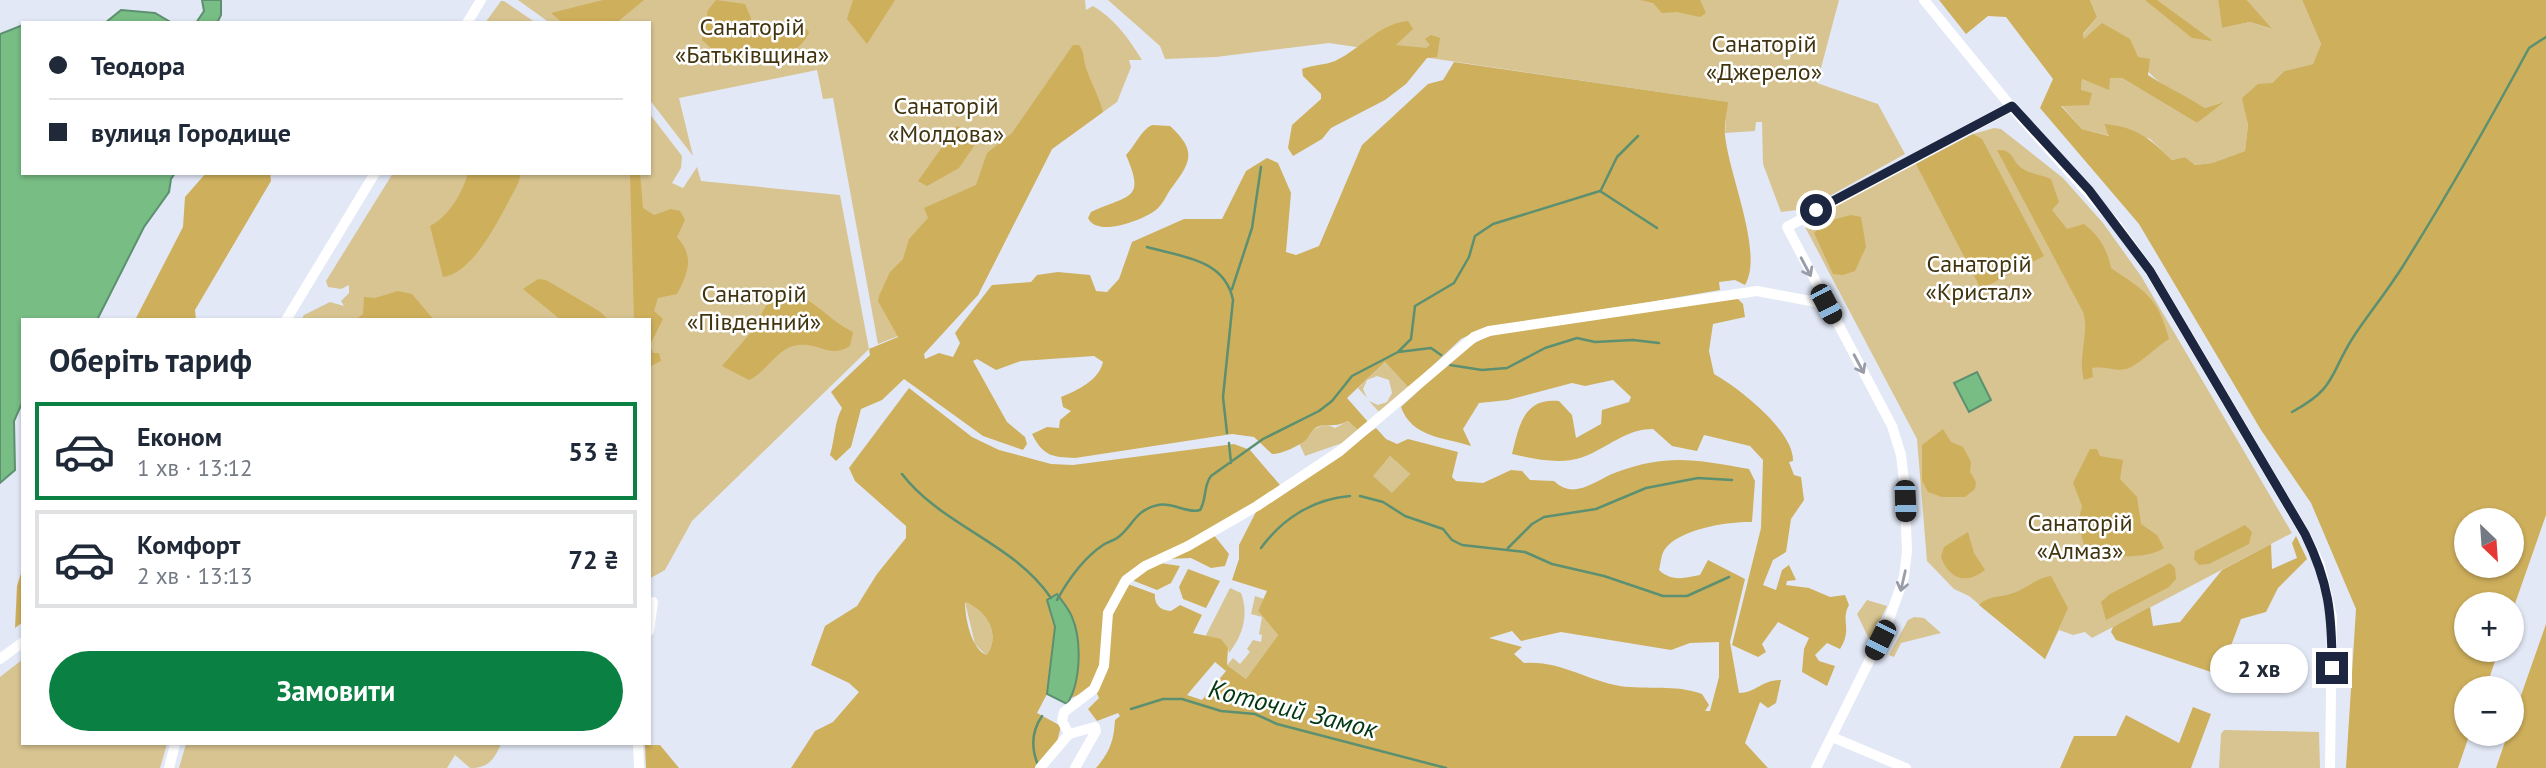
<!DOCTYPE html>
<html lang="uk">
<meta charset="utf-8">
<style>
body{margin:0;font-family:"PT Sans",sans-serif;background:#f2f2f3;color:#1f2937;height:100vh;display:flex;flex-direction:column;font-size:26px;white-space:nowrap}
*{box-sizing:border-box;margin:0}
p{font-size:23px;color:#747a83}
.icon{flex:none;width:38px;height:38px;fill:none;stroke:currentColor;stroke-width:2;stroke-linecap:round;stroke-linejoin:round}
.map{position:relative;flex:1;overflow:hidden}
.details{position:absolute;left:21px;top:318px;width:630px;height:427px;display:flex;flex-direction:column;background:#fff;border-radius:0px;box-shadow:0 2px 5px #0004}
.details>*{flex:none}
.hud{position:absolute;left:21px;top:21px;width:630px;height:154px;border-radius:0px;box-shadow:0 2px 5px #0004;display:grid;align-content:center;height:154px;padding:0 28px;background:#fff}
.needle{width:46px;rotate:155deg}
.tools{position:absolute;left:2454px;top:508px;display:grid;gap:14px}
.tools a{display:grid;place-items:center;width:70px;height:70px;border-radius:50%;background:#fff;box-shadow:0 2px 5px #0004;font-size:35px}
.end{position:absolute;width:32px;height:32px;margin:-16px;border:9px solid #1d2640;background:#fff;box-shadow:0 0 0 4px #fff}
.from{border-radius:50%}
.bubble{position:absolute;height:49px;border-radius:24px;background:#fff;box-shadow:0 2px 5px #0004;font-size:23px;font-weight:600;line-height:49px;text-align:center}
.car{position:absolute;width:21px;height:42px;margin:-21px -10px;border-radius:9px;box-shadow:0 0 5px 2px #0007;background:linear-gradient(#222 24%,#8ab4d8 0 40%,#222 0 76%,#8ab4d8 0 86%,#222 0)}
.hud b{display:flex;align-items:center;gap:24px;height:66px;font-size:26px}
.hud b+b{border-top:2px solid #e0e1e3}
.hud i{width:18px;height:18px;background:#1f2937}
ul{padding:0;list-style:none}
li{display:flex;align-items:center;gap:21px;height:98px;margin:0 14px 10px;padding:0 14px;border:4px solid #e0e1e3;border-radius:0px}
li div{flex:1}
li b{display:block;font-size:26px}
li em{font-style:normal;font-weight:600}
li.on{border-color:#0b8043}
li>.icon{width:63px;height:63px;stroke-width:1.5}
h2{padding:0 28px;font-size:32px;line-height:84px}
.action{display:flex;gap:14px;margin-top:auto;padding:14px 28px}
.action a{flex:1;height:80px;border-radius:42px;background:#0b8043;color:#fff;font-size:28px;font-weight:600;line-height:80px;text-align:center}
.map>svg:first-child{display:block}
.green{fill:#d8c491}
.forest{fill:#ceaf5c;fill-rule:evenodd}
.water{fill:#77bd84;stroke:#5c9070;stroke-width:2}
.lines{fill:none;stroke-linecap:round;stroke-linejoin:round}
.stream{stroke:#5c9070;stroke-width:2.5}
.minor{stroke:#fff;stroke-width:10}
.oneway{stroke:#999da9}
.route{stroke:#1d2640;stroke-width:9}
.labels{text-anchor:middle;stroke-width:5;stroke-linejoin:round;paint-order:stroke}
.park-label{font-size:24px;fill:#41340f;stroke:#fff}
.water-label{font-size:26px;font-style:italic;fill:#013713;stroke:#fff}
</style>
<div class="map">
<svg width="2546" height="768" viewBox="0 0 2546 768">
<rect width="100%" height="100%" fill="#e2e8f6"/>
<path class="green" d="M518,0h567l1,10 7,-4c22,13 36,33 49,54h-13l2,7 -14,35 -65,47 -74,146 -19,17 -81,32 -45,-246 -10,1 -6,-29 -138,28 14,58 -44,-57v-76h-99z
M1108,0h731l-22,83 61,21 27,50 -106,59 -2,-3 -16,2 -18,-48 -1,-42h-6l-1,9 -30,2 2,-31 -398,-59 -113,14 -51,2 -5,-13z
M2090,0h128l4,28 28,-6 21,7 -24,-29h55l19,44 -8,20 -29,7 -12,12 -29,15 5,27 -3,26 -33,12 -17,2 -10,-8 -13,3 -22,-21 -46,-14 6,11 -28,-7 -21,-24h28l-8,-15 1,-11 27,10v-11h13l75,45 24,-20 -16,5c-27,-19 -49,-19 -67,-51l-54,-17 -1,-5 14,-18z
M501,1h3l32,22h-51z
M649,113l33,43 -1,12 -9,15 11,5 14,-21 4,14 139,14 29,154 -177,172 -27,49 -16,9v-259h-348l3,-5 26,-13 14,4 -3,-5 8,-8v-8l-8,4 -13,-2 -2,-6 67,-108h256z
M1994,128l7,1 62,49 40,45 38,53 151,257 -200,105 -7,-6 -12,3 -14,-5 -14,29 -76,-63 -15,-7 -27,-28 -10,-122 -114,-216 170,-89z
M1385,362l24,26 -28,26 -12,-13 9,4 9,-3 5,-9 -3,-13 -12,-4 -10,4 -4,9 4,9 -9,-10z
M1348,421l11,10 -14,11 -40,14 -6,-13 9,-5 4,-8 14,-6 9,4z
M1390,456l20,18 -18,20 -20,-18z
M1230,588l11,5c8,21 2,43 -12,60l-1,-5 -23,-11z
M1255,596l9,3 -6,12 20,24 -32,44 -19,-14 6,-7 7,6 10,-12 -3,-3 6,-9 8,2 1,-7 -3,-1 3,-17 -11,-3z
M1867,600l20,6 -17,35 -13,-27z
M965,602c22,9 36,32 22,54l-12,-12z
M1914,617l10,1 17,15 -40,10 -7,14 -5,-2 19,-35z
M23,659v85h144l-7,24h-160v-91z
M2224,730l95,2 1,36h-101l2,-34z
M186,744h315c-7,16 -13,24 -31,24l-15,-13 -8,13h-268z"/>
<path class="forest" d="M603,0h41l-28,23h-53l-12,-10z
M716,0l29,4 6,14 -1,11 23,7 13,-14 15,1 8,9c-10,26 -51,37 -76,30 -12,-3 -22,-14 -31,-22l6,-30z
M853,0h42l-28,44 -20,-25z
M1640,0h60l6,13 -6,4 -23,-5 -15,1 -9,-10z
M1939,0h151l7,17 -14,17 1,5 18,-16 28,16 8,18 12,2 -2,16c19,13 38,20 57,33l19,-6 -27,21 -75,-45h-12l-1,12 -27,-11 -1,11 11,3 -3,12 -28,1 21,23 27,7 -5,-12c33,3 45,14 68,36l13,-3 10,8 17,-2 33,-12 3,-26 -6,-27 16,-14 14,-1 12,-12 29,-7 8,-20 -19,-44h244v515l-35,100v-11h-45v45h33l-13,39h-20v45h4l-12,35h-112l10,-159 -45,-106 -50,-73 -122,-206 -99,-116 13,-29 -47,-62 -18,-1 -22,18zM2466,520h45v45h-45z
M2145,0h12l56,41 -21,-3z
M2218,0h29l25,29 -22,-7 -28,6z
M1408,21l5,8 -17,16 30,3 4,-3 -5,-6 6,-4 9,3 -3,19 -10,1 -21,26 -21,16 -54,28 -9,11 -29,17 -5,-8 4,-23 29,-26v-5l-18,-18 -1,-7c10,-4 23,-4 33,-8 26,-12 43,-37 73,-40z
M1073,45h6c6,8 4,14 7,23 5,15 13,28 17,44l-51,37 -74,146 -54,59 1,5 14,-6 14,4 7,-14 -5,-10 37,-48 39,-3 6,-7 21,-3 32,3 6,16 11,1 12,-13 13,-37 52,-23h38l24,-48 21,-13 11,5 13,30 -5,59 10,3 23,-9 43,-101 66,-61 15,-4 11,-18 274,40c-1,11 -4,23 -3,33 4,41 39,118 20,150l-10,-5 -16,2 1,8 -245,42 -14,7 -52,49 -24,-26 -38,36 22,25 -10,8 -11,-10c-16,8 -19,1 -31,6 -6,3 -6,7 -10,12 -8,7 -25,15 -35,15l-18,-17 -22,-3 -157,24c-23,-1 -32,-2 -43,-24l15,-7 12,1 1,-8 11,-9 -8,-4 -2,-10c16,-6 38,-17 42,-35l-9,-6 -73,5 -25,9 -19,-11 -4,2 34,61 18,15 2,7 -4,6 -40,-14 -79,-57 -22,21 -21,9 -10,38 -15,14 -6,-6c5,-16 4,-32 12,-47l-11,-16 39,-37 -1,-6 29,-12 -20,-36 1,-5 11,-24 13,-13 6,-20 19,-21 -4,-10 52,-23 11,-32 25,-20z
M1152,125l18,1c26,24 22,35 3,60 -6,7 -9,17 -16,23 -13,11 -60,29 -69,9l3,-6c38,-18 55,-11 35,-57 9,-9 15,-25 26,-30z
M957,126l13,6 6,11 -17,25 -32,18 -9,-5z
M1973,134l9,5 62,117 -63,33 -65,-125z
M1997,150c18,-1 14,12 26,19 8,5 19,6 28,10l8,23 -7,8 15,19 17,-5c15,12 23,24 27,44 34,23 47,29 58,71 -12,7 -31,27 -43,30 -11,3 -21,-4 -34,-1l1,9 -9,3c-7,-24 6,-46 -1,-68z
M206,173h64l1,8 -76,129 1,10h-61l48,-93 2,-30z
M468,173h53l-3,11c-15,26 -42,89 -75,93l-13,-51c19,-10 32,-32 38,-53z
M630,173h10l3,35 11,7 17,-6 9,2 5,9 -8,17c18,20 11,36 0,57l-19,4 -4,13 9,8 -13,26 3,8h6l2,8 -12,6v-47h-15z
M1851,215l10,2 5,30 -11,24 -12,4 -10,-1 -19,-41 11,-11z
M538,279l8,1 53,31 10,9h-48l-38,-31z
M782,290c33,7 43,28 71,42l-3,14c-23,14 -30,-6 -57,0 -16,4 -28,27 -44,34l-27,-14 31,-36 18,-34z
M398,291l14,3 22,26h-79l8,-6 1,-17 11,1z
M1736,297l7,7 2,13 -32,7 -4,27 5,23c25,14 80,57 79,87l-4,1 5,13 7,2 3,23 -13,19 -5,33 -13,8 -10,25 13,5 6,-20 7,-5 7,15 -9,1 -1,4 23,3 21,9 15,-2 4,10c-9,16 4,23 -9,44l-13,-6 -12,12 4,6 16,5 -8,20 -25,-14 2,-23 5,-11 -31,-16 -16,22 4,8 -8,5 -26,-12 29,-117 2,-68 -13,-14 -46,-11 -7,16 -25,-5 -19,-17c-28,0 -45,19 -70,28 -21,8 -50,2 -71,-3 7,-27 11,-57 47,-53l13,14 4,23 25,-14 1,-14 27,-8 2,-5 -18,-17 -28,6 -13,-3 -64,17 -29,3 -16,26 8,17c-27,-9 -59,-8 -70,-39 30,-26 55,-60 94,-73z
M909,388l63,49 27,13 52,14 22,1 161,-21 16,6 30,35 -24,19 -111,60 -30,30 -13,72 -9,23 -22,9 6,-31 -28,-52 6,12 -8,67 -10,19 24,13 -4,16 -21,26h-245l24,-37 18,-9 26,-30 -10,-9 -38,-18 14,-39 32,-20 20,-32 29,-36v-12l-51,-45 -6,-13zM965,602c22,9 36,32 22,53 -16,-5 -22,-38 -22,-53z
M1376,428l10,11 11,5 11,-5 50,13 -6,25 4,4 27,2 28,-13 11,1 8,9 24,1c21,20 41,-1 63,-9 52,-19 80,-12 132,-3l6,12 -3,41c-23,-1 -73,7 -87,27 -4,5 -4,14 -6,21 13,12 26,8 41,5l8,-15 37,19 -15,63 9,51c17,0 22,-13 42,-13l-5,23 -8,5 -8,-6 -15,41 23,25h-672c14,-16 18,-28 19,-48l5,-4 -2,-3 -21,8 -9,-12 11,-11 -4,-9 14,-76 16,-30 30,11c-1,10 5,17 16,17l9,-6 22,10 -9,18 28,6 7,9 -1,17 19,14 32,-44 -20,-24 9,-20 -35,-11 7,-21v-14l18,-35zM1390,456l20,18 -18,19 -19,-17zM1512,631l9,10 40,-9 110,18 19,-7 29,-1v35l-9,34h-5l4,-6 -7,-11c-27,-10 -55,-4 -82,-8 -34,-6 -61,-26 -96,-23l-10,-9 8,-7 -33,-9zM1215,662l11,9 -24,29 -15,-5z
M1943,429l8,13 12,5 8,15 -1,10 6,10 -1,7 -10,8h-23l-14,-5 -6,-11v-36z
M2090,449h7l3,7 23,4 -3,19 17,18 4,27 16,11 7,13c-21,13 -43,4 -64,14l-15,-13 -7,-26 4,-17 -9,-23z
M2245,525l7,7 -3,12 -40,20 -10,1 -5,-6 1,-8z
M1968,532l6,21 11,17c-19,15 -36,9 -44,-13l3,-10z
M1213,534l16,20 -4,12 -14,2 -20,-10 -25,1z
M2296,536l11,23 -29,29 -12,24 -25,7 -21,56 -104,-35 -5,-8 2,-5 37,-20 3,19 27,-4 42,-52 49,-26 1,25 25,-11 -5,-15z
M1160,563l20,3 -9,17 -14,7 -28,-11z
M2170,563l5,5 1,11 -7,8 -63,33 -5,-18 9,-8z
M23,567v55l-8,6 2,-42z
M1188,569l32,12 -14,27 -23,-9 -4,-12z
M2051,576l17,32 -23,51 -66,-54c10,-10 20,-7 31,-11 16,-4 25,-16 41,-18z
M2546,624v144h-50l12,-35h3v-9z
M2193,707l18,7 -20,54h-131l14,-32h42l10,-21 53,28z
M645,745h15l19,23h-33z"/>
<path class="water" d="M202,0h19v15l-4,8h-21l8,-12z
M121,10l34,3 17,10h-67z
M23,25v148h152l-4,6 -2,13 -25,35 -47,93h-74v81l-9,20 1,49 -15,13v-449z
M1977,372l14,28 -22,12 -15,-29z
M1057,594c5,7 12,15 15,23 10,23 9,66 -5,87l-20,-10 8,-67 -8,-27z"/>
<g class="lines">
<path class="stream" d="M1601,190l16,-33 21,-21
M1147,247c35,10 78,12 86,53l-10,97 4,36
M1232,289l20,-61 9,-61
M1398,352l33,-4 10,7
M1450,365l32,5 25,-2 38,-20 32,-10 18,4 38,-2 26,3
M2292,412c46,-25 37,-38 62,-76 16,-24 34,-46 49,-70 45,-72 86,-144 126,-218l17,-11
M1229,443l2,20
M902,474c40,52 112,69 149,124
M1360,496l23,6 22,14 38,13 9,11 10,5 63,7 27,12 52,12 59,20h24l42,-19
M1261,548c21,-29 52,-49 89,-52
M1508,548l24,-24 12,-7 52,-8 50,-21 52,-10 34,2
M1057,600c11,-20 27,-42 46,-55 4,-3 10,-4 14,-7 16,-11 17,-28 41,-33 15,-3 29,9 42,5 7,-11 3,-24 11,-34l52,-37 56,-28 13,-10 20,-25 46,-24 13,-13 4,-33 39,-23 15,-26 6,-21 18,-12 107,-33 57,37
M1131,709l32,-10h19l39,12 34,3 22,10 169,44
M1038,765c-7,-17 -7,-33 4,-49"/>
<path class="minor" d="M1924,0l89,109 102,114 35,48 155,263 15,31 12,52 -2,151
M467,23l14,-23
M286,320l89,-147
M649,631l4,-29
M0,659l23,-17
M1069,734l-7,-13 2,-9 30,-23 10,-23 4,-53 18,-33 19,-14 43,-20 69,-40 83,-55 134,-114 15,-6 268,-40 69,13
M1832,737l74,31
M638,744l1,24
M169,768l6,-24
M1040,768l29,-34 26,-7 1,4 -21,37
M1816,768l71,-143 17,-48 3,-26 -3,-70 -3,-26 -9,-29 -105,-199 225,-121"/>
</g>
<defs><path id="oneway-shaft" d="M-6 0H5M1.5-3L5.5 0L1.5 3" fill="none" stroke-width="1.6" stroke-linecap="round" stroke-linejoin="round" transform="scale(1.75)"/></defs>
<g class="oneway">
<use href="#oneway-shaft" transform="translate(1806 267) rotate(62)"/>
<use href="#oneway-shaft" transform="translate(1859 364) rotate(62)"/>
<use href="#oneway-shaft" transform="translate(1903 581) rotate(103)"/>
</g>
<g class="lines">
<path class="route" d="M1816,210l196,-104 77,84 61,81 155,263c24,49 27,80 27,134"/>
</g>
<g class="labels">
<g class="park-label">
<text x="752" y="35">Санаторій<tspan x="752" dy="28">«Батьківщина»</tspan></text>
<text x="1764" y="52">Санаторій<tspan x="1764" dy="28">«Джерело»</tspan></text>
<text x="946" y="114">Санаторій<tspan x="946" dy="28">«Молдова»</tspan></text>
<text x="1979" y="272">Санаторій<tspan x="1979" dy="28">«Кристал»</tspan></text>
<text x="754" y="302">Санаторій<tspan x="754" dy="28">«Південний»</tspan></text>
<text x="2080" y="531">Санаторій<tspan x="2080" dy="28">«Алмаз»</tspan></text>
</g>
<g class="water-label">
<text transform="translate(1293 709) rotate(14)" y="9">Коточий Замок</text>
</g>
</g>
</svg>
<div class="tools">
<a><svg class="needle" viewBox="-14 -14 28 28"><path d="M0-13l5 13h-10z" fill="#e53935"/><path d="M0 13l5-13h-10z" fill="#747a83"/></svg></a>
<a>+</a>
<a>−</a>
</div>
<i class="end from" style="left:1816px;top:210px"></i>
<i class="end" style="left:2332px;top:668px"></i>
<div class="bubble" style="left:2210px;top:644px;width:98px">2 хв</div>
<i class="car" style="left:1826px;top:304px;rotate:152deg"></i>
<i class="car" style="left:1905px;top:501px;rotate:178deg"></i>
<i class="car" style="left:1880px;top:640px;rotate:207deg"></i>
<div class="hud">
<b><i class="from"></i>Теодора</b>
<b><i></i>вулиця Городище</b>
</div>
<section class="details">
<h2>Оберіть тариф</h2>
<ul>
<li class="on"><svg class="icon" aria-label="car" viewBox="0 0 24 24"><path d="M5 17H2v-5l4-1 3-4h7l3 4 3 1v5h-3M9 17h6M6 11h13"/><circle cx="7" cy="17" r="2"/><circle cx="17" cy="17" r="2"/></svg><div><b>Економ</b><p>1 хв · 13:12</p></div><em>53 ₴</em></li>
<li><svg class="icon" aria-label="car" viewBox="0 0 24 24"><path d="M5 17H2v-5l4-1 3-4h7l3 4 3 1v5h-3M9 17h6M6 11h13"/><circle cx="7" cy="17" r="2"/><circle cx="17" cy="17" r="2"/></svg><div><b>Комфорт</b><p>2 хв · 13:13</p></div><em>72 ₴</em></li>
</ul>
<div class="action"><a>Замовити</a></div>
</section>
</div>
